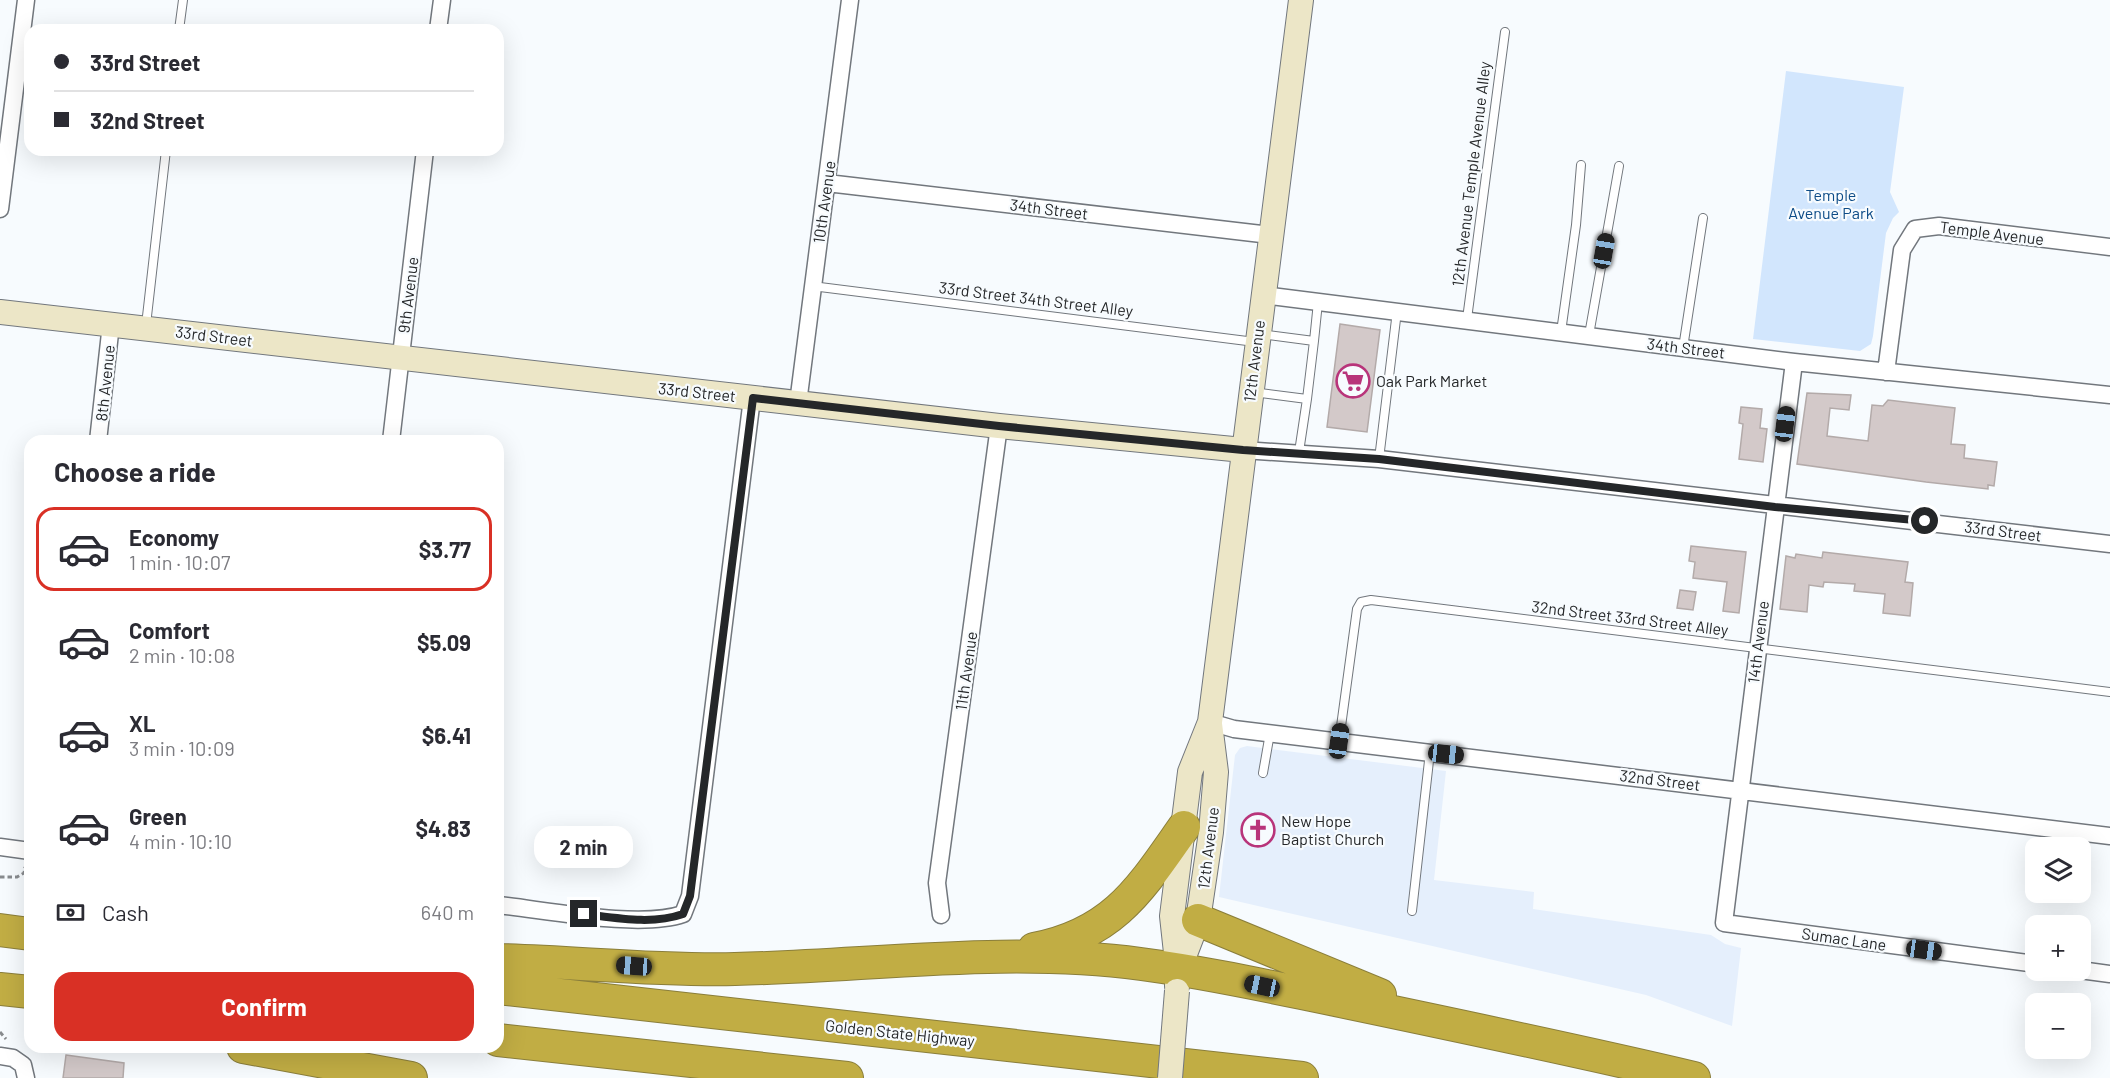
<!DOCTYPE html>
<meta charset="utf-8">
<style>
body{margin:0;font-family:Barlow,sans-serif;background:#f2f2f3;color:#2b2b33;height:100vh;display:flex;flex-direction:column;font-size:22px;white-space:nowrap}
*{box-sizing:border-box;margin:0}
p{font-size:20px;color:#7c7c81}
.icon{flex:none;width:33px;height:33px;fill:none;stroke:currentColor;stroke-width:2;stroke-linecap:round;stroke-linejoin:round}
.map{position:relative;flex:1;overflow:hidden}
.sheet{position:absolute;left:24px;top:435px;width:480px;height:618px;display:flex;flex-direction:column;background:#fff;border-radius:18px;box-shadow:0 6px 24px #0002}
.sheet>*{flex:none}
.banner{position:absolute;left:24px;top:24px;width:480px;height:132px;border-radius:18px;box-shadow:0 6px 24px #0002;display:grid;align-content:center;height:132px;padding:0 30px;background:#fff}
.fabs{position:absolute;left:2025px;top:837px;display:grid;gap:12px}
.fabs a{display:grid;place-items:center;width:66px;height:66px;border-radius:12px;background:#fff;box-shadow:0 6px 24px #0002;font-size:30px}
.end{position:absolute;width:27px;height:27px;margin:-14px;border:8px solid #252729;background:#fff;box-shadow:0 0 0 3px #fff}
.from{border-radius:50%}
.bubble{position:absolute;height:42px;border-radius:18px;background:#fff;box-shadow:0 6px 24px #0002;font-size:20px;font-weight:700;line-height:42px;text-align:center}
.car{position:absolute;width:18px;height:36px;margin:-18px -9px;border-radius:8px;box-shadow:0 0 4px 2px #0007;background:linear-gradient(#222 24%,#8ab4d8 0 40%,#222 0 76%,#8ab4d8 0 86%,#222 0)}
.banner b{display:flex;align-items:center;gap:21px;height:57px;font-size:22px}
.banner b+b{border-top:2px solid #e1e1e2}
.banner i{width:15px;height:15px;background:#2b2b33}
ul{padding:0;list-style:none}
li{display:flex;align-items:center;gap:18px;height:84px;margin:0 12px 9px;padding:0 18px;border:3px solid transparent;border-radius:18px}
li div{flex:1}
li b{display:block;font-size:22px}
li em{font-style:normal;font-weight:700}
li.selected{border-color:#d93025}
li>.icon{width:54px;height:54px;stroke-width:1.5}
h2{padding:0 30px;font-size:27px;line-height:72px}
.pay{display:flex;align-items:center;gap:15px;height:66px;padding:0 30px;font-size:22px}
.pay p{margin-inline-start:auto}
.cta{display:flex;gap:12px;margin-top:auto;padding:12px 30px}
.cta a{flex:1;height:69px;border-radius:18px;background:#d93025;color:#fff;font-size:24px;font-weight:700;line-height:69px;text-align:center}
.map>svg:first-child{display:block}
.built{fill:#e5effc}
.green{fill:#d2e6fd}
.building{fill:#d3c9c9;stroke:#b3aaa9;stroke-width:1.5}
.lines{fill:none;stroke-linecap:round;stroke-linejoin:round}
.lane-casing{stroke:#72777d;stroke-width:10}
.street-casing{stroke:#72777d;stroke-width:19}
.secondary-casing{stroke:#72777d;stroke-width:26}
.highway-casing{stroke:#8a7e3b;stroke-width:34}
.path{stroke:#888b8e;stroke-width:3;stroke-dasharray:4.5 3;stroke-linecap:butt}
.lane{stroke:#fff;stroke-width:8}
.street{stroke:#fff;stroke-width:16}
.secondary{stroke:#ece6c7;stroke-width:24}
.highway{stroke:#c1ad44;stroke-width:32}
.secondary-bridge-casing{stroke:#72777d;stroke-width:26;stroke-linecap:butt}
.secondary-bridge{stroke:#ece6c7;stroke-width:24}
.route{stroke:#252729;stroke-width:8}
.labels{text-anchor:middle;stroke-width:4.5;stroke-linejoin:round;paint-order:stroke}
.street-label{font-size:16px;fill:#252729;stroke:#f7fbfe}
.park-label{font-size:16px;fill:#0d4c87;stroke:#f7fbfe}
.poi-label{font-size:16px;fill:#252729;stroke:#f7fbfe;text-anchor:start}
</style>
<div class="map">
<svg width="2110" height="1078" viewBox="0 0 2110 1078">
<rect width="100%" height="100%" fill="#f7fbfe"/>
<path class="built" d="M1247,746l199,25 -12,109 100,12 -1,17 178,26 14,9 16,4 -9,78 -86,-31 -427,-98 16,-142 5,-7z"/>
<path class="green" d="M1786,71l118,16 -14,105 9,20 -6,6 -7,15 -13,103 -2,8 -11,7 -107,-12z"/>
<path class="building" d="M1340,324l40,6 -13,102 -40,-5z
M1807,393l44,2 -2,15 -19,-2 -3,28 41,5 4,-36 11,1 5,-6 67,8 -4,36 14,1 -1,13 33,4 -3,24 -6,-1v4l-62,-7 -129,-18z
M1741,407l21,2 -2,19 7,1 -4,33 -24,-3 4,-35 -4,-1z
M1691,546l55,6 -7,61 -16,-2 4,-29 -34,-4 2,-16 -6,-1z
M1823,552l85,10 -3,20 8,1 -3,33 -27,-3 2,-19 -31,-3 1,-7 -31,-2 -1,5 -14,-2 -2,27 -27,-3 6,-53 9,2 1,-4 26,4z
M1680,590l16,2 -3,18 -16,-2z
M66,1055l58,8 -1,15h-60z"/>
<g class="lines">
<defs>
<path id="lane" d="M179,30l4,-30
M812,286l443,56
M1467,319l38,-287
M146,325l20,-175
M1561,332l15,-107 5,-60
M1589,335l30,-169
M1314,341l4,-39
M1683,348l20,-130
M1253,392l54,7 7,-58 -53,-7
M1299,452l8,-53
M1379,459l18,-148
M1339,741l18,-132 4,-7 10,-2 739,92
M1263,773l7,-40
M1412,911l18,-159"/>
<path id="street" d="M438,30l4,-30
M827,183l443,52
M0,209l26,-209
M1263,295l531,67 316,33
M1794,362l-70,561 312,41
M1886,372l16,-122 13,-21 24,-3 171,21
M798,403l52,-403
M98,441l13,-117
M391,441l34,-291
M1243,450l136,9 731,85
M1210,722l24,7 876,107
M0,847l30,4
M498,905c48,5 142,24 185,9l7,-18 62,-498
M941,915l-4,-32 62,-457
M2080,970l30,4
M0,1056l13,2 10,7 3,13"/>
<path id="secondary" d="M0,312l999,114 244,24
M1180,967l18,-47 13,-88 5,-60 -6,-48
M1177,986l1,-15 -6,-55 18,-144 20,-50 91,-722"/>
<path id="highway" d="M1198,920l182,75
M0,930l30,4
M1034,949c80,-15 107,-61 150,-122
M498,960c79,2 158,11 237,9 135,-3 270,-23 406,-5 70,9 139,25 209,39 115,24 230,48 344,75
M498,988l804,90
M0,989l30,3
M498,1040l349,38
M243,1047l168,31"/>
</defs>
<use href="#lane" class="lane-casing"/>
<use href="#street" class="street-casing"/>
<use href="#secondary" class="secondary-casing"/>
<use href="#highway" class="highway-casing"/>
<path class="path" d="M0,877h17l7,-4 1,-6
M0,1032l6,7"/>
<use href="#lane" class="lane"/>
<use href="#street" class="street"/>
<use href="#secondary" class="secondary"/>
<use href="#highway" class="highway"/>
<defs>
<path id="secondary-bridge" d="M1170,1078l7,-87"/>
</defs>
<use href="#secondary-bridge" class="secondary-bridge-casing"/>
<use href="#secondary-bridge" class="secondary-bridge"/>
</g>
<g class="lines">
<path class="route" d="M584,914c33,4 68,11 99,0l7,-18 63,-498 246,28 244,24 136,9 396,48 150,14"/>
</g>
<defs>
<symbol id="supermarket-ring" viewBox="-11 -11 22 22"><circle r="9.5" fill="#f7fbfe" stroke="#b8347a" stroke-width="1.5"/><path d="M-6-5.5h2.5l.6 2H6L4.5 2H-2.5L-4.4-4H-6ZM-1.5 3.2a1.3 1.3 0 1 0 .1 0ZM3 3.2a1.3 1.3 0 1 0 .1 0Z" fill="#b8347a"/></symbol>
<symbol id="church-ring" viewBox="-11 -11 22 22"><circle r="9.5" fill="#f7fbfe" stroke="#b8347a" stroke-width="1.5"/><path d="M-1.2-6h2.4v3.5h3.3v2.4h-3.3V6h-2.4V-.1h-3.3v-2.4h3.3Z" fill="#b8347a"/></symbol>
</defs>
<g fill-rule="evenodd">
<use href="#supermarket-ring" x="1334" y="362" width="38" height="38"/>
<use href="#church-ring" x="1239" y="811" width="38" height="38"/>
</g>
<g class="labels">
<g class="street-label">
<text transform="translate(1471 174) rotate(-83)" y="6">12th Avenue Temple Avenue Alley</text>
<text transform="translate(824 202) rotate(-82)" y="6">10th Avenue</text>
<text transform="translate(1049 209) rotate(7)" y="6">34th Street</text>
<text transform="translate(1992 233) rotate(7)" y="6">Temple Avenue</text>
<text transform="translate(408 295) rotate(-83)" y="6">9th Avenue</text>
<text transform="translate(1036 299) rotate(7)" y="6">33rd Street 34th Street Alley</text>
<text transform="translate(214 336) rotate(7)" y="6">33rd Street</text>
<text transform="translate(1686 348) rotate(7)" y="6">34th Street</text>
<text transform="translate(1254 361) rotate(-83)" y="6">12th Avenue</text>
<text transform="translate(105 383) rotate(-84)" y="6">8th Avenue</text>
<text transform="translate(697 392) rotate(6)" y="6">33rd Street</text>
<text transform="translate(2003 531) rotate(7)" y="6">33rd Street</text>
<text transform="translate(1630 618) rotate(7)" y="6">32nd Street 33rd Street Alley</text>
<text transform="translate(1758 642) rotate(-83)" y="6">14th Avenue</text>
<text transform="translate(966 671) rotate(-82)" y="6">11th Avenue</text>
<text transform="translate(1660 780) rotate(7)" y="6">32nd Street</text>
<text transform="translate(1208 848) rotate(-83)" y="6">12th Avenue</text>
<text transform="translate(1844 939) rotate(8)" y="6">Sumac Lane</text>
<text transform="translate(900 1033) rotate(6)" y="6">Golden State Highway</text>
</g>
<g class="park-label">
<text x="1831" y="201">Temple<tspan x="1831" dy="18">Avenue Park</tspan></text>
</g>
<g class="poi-label">
<text x="1376" y="387">Oak Park Market</text>
<text x="1281" y="827">New Hope<tspan x="1281" dy="18">Baptist Church</tspan></text>
</g>
</g>
</svg>
<div class="fabs">
<a><svg class="icon" aria-label="layers" viewBox="0 0 24 24"><path d="M12 4l9 5-9 5-9-5zM3 14l9 5 9-5"/></svg></a>
<a>+</a>
<a>−</a>
</div>
<i class="end from" style="left:1925px;top:521px"></i>
<i class="end" style="left:584px;top:914px"></i>
<div class="bubble" style="left:534px;top:826px;width:99px">2 min</div>
<i class="car" style="left:1604px;top:251px;rotate:10deg"></i>
<i class="car" style="left:1785px;top:424px;rotate:7deg"></i>
<i class="car" style="left:1339px;top:741px;rotate:8deg"></i>
<i class="car" style="left:1446px;top:754px;rotate:96deg"></i>
<i class="car" style="left:1924px;top:950px;rotate:98deg"></i>
<i class="car" style="left:634px;top:966px;rotate:274deg"></i>
<i class="car" style="left:1262px;top:986px;rotate:282deg"></i>
<div class="banner">
<b><i class="from"></i>33rd Street</b>
<b><i></i>32nd Street</b>
</div>
<section class="sheet">
<h2>Choose a ride</h2>
<ul>
<li class="selected"><svg class="icon" aria-label="car" viewBox="0 0 24 24"><path d="M5 17H2v-5l4-1 3-4h7l3 4 3 1v5h-3M9 17h6M6 11h13"/><circle cx="7" cy="17" r="2"/><circle cx="17" cy="17" r="2"/></svg><div><b>Economy</b><p>1 min · 10:07</p></div><em>$3.77</em></li>
<li><svg class="icon" aria-label="car" viewBox="0 0 24 24"><path d="M5 17H2v-5l4-1 3-4h7l3 4 3 1v5h-3M9 17h6M6 11h13"/><circle cx="7" cy="17" r="2"/><circle cx="17" cy="17" r="2"/></svg><div><b>Comfort</b><p>2 min · 10:08</p></div><em>$5.09</em></li>
<li><svg class="icon" aria-label="car" viewBox="0 0 24 24"><path d="M5 17H2v-5l4-1 3-4h7l3 4 3 1v5h-3M9 17h6M6 11h13"/><circle cx="7" cy="17" r="2"/><circle cx="17" cy="17" r="2"/></svg><div><b>XL</b><p>3 min · 10:09</p></div><em>$6.41</em></li>
<li><svg class="icon" aria-label="car" viewBox="0 0 24 24"><path d="M5 17H2v-5l4-1 3-4h7l3 4 3 1v5h-3M9 17h6M6 11h13"/><circle cx="7" cy="17" r="2"/><circle cx="17" cy="17" r="2"/></svg><div><b>Green</b><p>4 min · 10:10</p></div><em>$4.83</em></li>
</ul>
<div class="pay"><svg class="icon" aria-label="cash" viewBox="0 0 24 24"><path d="M3 7h18v10H3z"/><circle cx="12" cy="12" r="2"/></svg>Cash<p>640 m</p></div>
<div class="cta"><a>Confirm</a></div>
</section>
</div>
